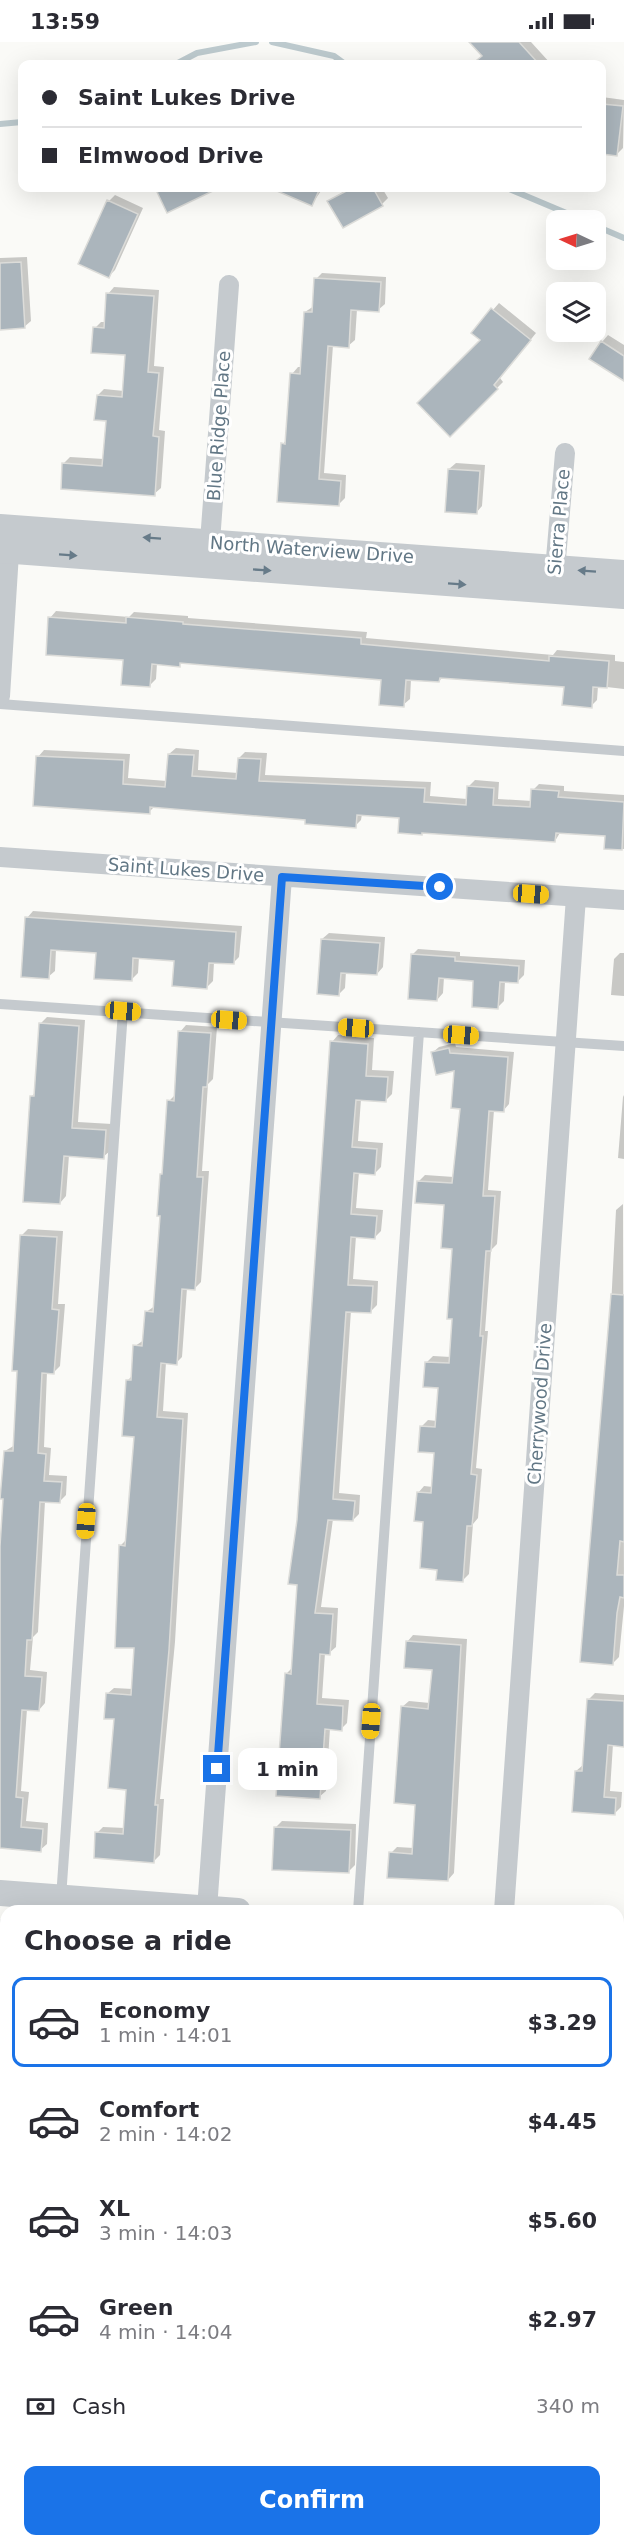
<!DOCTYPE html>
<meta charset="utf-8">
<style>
body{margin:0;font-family:"DejaVu Sans",sans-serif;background:#f2f2f3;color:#2b2b33;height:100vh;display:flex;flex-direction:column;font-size:22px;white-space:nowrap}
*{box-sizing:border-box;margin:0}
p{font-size:20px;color:#7c7c81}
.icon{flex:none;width:33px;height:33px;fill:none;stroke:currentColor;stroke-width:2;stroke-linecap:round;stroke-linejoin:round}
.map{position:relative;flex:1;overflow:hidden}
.sheet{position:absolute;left:0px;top:1863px;width:624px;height:642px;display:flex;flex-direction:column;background:#fff;border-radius:18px 18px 0 0;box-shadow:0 6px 24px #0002}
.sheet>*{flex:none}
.banner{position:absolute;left:18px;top:18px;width:588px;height:132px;border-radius:12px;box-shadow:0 6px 24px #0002;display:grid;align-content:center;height:132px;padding:0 24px;background:#fff}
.needle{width:39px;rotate:274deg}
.fabs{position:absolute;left:546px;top:168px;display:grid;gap:12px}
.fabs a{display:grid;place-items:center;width:60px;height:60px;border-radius:12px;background:#fff;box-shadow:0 6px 24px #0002;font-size:30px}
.end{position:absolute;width:27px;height:27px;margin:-14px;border:8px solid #1a73e8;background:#fff;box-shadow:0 0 0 3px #fff}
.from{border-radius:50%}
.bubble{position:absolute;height:42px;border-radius:12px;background:#fff;box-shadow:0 6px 24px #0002;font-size:20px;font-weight:700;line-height:42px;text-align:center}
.car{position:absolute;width:18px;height:36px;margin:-18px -9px;border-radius:8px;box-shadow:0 0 4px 2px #0007;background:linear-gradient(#f5c518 24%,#345 0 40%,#f5c518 0 76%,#345 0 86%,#f5c518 0)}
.banner b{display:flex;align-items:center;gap:21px;height:57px;font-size:22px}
.banner b+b{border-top:2px solid #e1e1e2}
.banner i{width:15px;height:15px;background:#2b2b33}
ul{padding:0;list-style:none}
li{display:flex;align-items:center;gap:18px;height:90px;margin:0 12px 9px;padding:0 12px;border:3px solid transparent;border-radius:12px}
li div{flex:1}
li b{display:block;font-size:22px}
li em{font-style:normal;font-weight:700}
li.on{border-color:#1a73e8}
li>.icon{width:54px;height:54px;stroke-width:1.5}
h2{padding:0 24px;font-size:27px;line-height:72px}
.pay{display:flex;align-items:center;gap:15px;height:66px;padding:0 24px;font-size:22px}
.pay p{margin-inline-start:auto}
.primary-button{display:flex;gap:12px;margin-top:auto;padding:12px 24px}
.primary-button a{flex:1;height:69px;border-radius:12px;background:#1a73e8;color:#fff;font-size:24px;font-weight:700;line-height:69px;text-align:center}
.status{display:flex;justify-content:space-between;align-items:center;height:42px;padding:0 30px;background:#fff;direction:ltr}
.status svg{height:16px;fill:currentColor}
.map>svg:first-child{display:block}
.built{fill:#e8e9e8}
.green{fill:#dae0d6}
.shadow{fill:#0003}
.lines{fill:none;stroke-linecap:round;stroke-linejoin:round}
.stream{stroke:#bdcace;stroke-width:6}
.building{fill:#abb5bc;stroke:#dcdcd9;stroke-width:1.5}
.service{stroke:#c5cace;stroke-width:10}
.minor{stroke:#c5cace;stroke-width:20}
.tertiary{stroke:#c5cace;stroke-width:26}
.oneway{fill:#677b89}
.route{stroke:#1a73e8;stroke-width:8}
.labels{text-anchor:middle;stroke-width:6;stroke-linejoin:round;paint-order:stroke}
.street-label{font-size:18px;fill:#627785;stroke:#fff}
</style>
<div class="status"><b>13:59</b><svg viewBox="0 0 49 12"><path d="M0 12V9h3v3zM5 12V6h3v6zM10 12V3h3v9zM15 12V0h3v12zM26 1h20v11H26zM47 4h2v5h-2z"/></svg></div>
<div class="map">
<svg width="624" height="2505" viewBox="0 0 624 2505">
<rect width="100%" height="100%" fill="#fafaf7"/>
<path class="built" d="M0,1877h6v622h612v-575l6,1v580h-624z"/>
<path class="green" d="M156,2499h397l-1,6h-396z"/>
<path class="shadow" d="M471,0h60l20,22h-74l-1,-1 7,-8z
M602,55l22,3 -1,48 -6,6 -15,-1z
M164,146h51l-48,23 -8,-18z
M273,146h50l-11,16z
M349,146h33l6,10 -6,6 -53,-3z
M115,153l28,13 -28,62 -6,6v-75z
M27,215l4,64 -7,6 -24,2v-71z
M322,231l64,4 -1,27 -7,6 -21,-1 -2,31 -7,6 -15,-1 -9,128 22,2 -1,23 -7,7 -55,-61 4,-5 5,-65 6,-7h4l3,-55 9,-6 2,-27z
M114,245l45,3 -5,76 10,1 -5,63 6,1 -4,57 -7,6 -90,-31 6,-6 34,2 4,-39 -10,-25 6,-6 20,2 3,-37 -32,-26 6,-6h5l2,-28z
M499,261l37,30 -36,45 3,4 -53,53 32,-95 -9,-7z
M608,293l16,10v35l-22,-38z
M456,421l29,2 -3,41 -6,7 -27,-44z
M56,569l73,6 5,-5 54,4v2l179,14 -1,6 187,17 4,-5 58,5v6l9,1v27l-26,-3 -1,14 -6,6 -25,-20 -123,-9 -4,4 -28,-2 -1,20 -7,6 -20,-26 -200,-18 -4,4 -22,-2 -1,16 -6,6 -26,-26 -74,-41z
M176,706l23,2 -1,20 40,3 1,-15 6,-6 22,1 -2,22 166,7 -1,14 37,3 1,-12 7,-7 24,2 -1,17 34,2 1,-11 6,-6 25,2v5l60,4v54l-19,-1 1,-13 -45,-4 -6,10 -131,-10 -2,3 -21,-18 -39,-2 -1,6 -6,6 -48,-8 -152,-12 -6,6 -111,-55 6,-7 86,4 -2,24 39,3 2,-27z
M33,869l209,15 -3,31 -6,6 -19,-1 -1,19 -6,6 -31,-27 -37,-3 -1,16 -7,7 -33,-28 -42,-3 -1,22 -7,6 -21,-59z
M329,891l56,4 -2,30 -6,7 -31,-3 -1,17 -6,6 -17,-55z
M418,907l42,3v4l65,4 -1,15 -6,6h-13l-1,20 -7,7 -22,-29 -31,-2 -1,16 -6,7 -25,-45z
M620,911h4v43l-13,-1 3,-36z
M47,975l38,3 -7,102 34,2 -2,27 -7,6 -34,-2 -3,41 -6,7 -28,-107 4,-4 4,-68z
M186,983l31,2 -4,52 -5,5 -6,87h7l-8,111 -7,7 -7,-1 -5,69 -6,6 -10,-1 -3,49 25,2 -13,229 -15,157h4l-4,56 -6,6 -57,-28 6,-6 22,1 3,-40 -12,-70 -9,-24 7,-6 19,1 3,-42 -16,-101 6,-6 9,-105 -7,-55 5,-5 2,-29 9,-6 2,-28 9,-6 14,-205 7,-7 4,-62z
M338,993l36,3 -2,32 22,1 -2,23 -6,6 -25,-1 -3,42 25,2 -2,24 -6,6 -16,-1 -3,36 27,2 -2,21 -6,6 -19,-1 -3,43 25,2 -1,24 -7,7 -19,-2 -12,183 21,2 -1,19 -6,6 -20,-1 -12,88 17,1 -2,39 -7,6h-4l-3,45 27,2 -2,23 -6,6 -11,-1 -4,63 -7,6 -33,-123 7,-7 6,-83 -1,-64 34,-478z
M455,1001l1,4 58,5 -5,52 -6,7 -9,-1 -6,80 13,1 -4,53 -6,6 -6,81h3l-12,137 6,1 -4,49 -5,6 -4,50 -6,6 -25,-12 -20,-75 6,-7 9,1 3,-35 -14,-26 6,-6 9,1 2,-34 -12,-25 6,-6 18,1 3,-110 -9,-43 -27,-22 7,-7 29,2 8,-70 -6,-38 -24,-16 7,-6z
M624,1053v64l-6,-1 5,-61z
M623,1162l1,402 -5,51 -6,6 -31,-2 19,-247 8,-69 7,-135z
M28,1187l35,2 -5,73h7l-5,62 -6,6h-7l-3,75 7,1 -2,27 18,1 -1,19 -7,7 -14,-1 -7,131 -5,5 -3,33 17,2 -2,31 -6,7 -12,-1 -6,82 8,1 -3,29 22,2 -1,21 -7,6 -40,-3v-279l5,-117 10,-6 7,-210z
M413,1593l54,4 -13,234 -6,7 -57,-27 6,-6 17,1 2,-45 -14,-96 7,-6 21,2 3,-35 -26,-26z
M595,1651l29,2v50l-11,-1 -3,47 12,1 -1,15 -6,6 -39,-42 7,-6 6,-66z
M282,1779l74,3 -1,41 -7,7 -72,-45z
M0,1981h6v68l-6,-1z
M0,2188h6v64h-6z
M618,2198l6,1v77l-6,-1z
M624,2470v35h-51v-6h45v-24l5,1z
M0,2491l6,1v7h43l-1,6h-48z
M157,2499h172l81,6h-253z"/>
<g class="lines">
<path class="stream" d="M272,0l62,14 11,8
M176,22l21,-11 59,-11
M0,82l22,-2
M507,146l76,32
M596,184l28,12"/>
</g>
<path class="building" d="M469,0h50l20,22h-67l10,-8z
M602,62l21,2 -6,50 -15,-2z
M167,146h52l-52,25 -10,-21z
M270,146h50l-8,18z
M352,146h21l10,18 -40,22 -16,-27z
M107,158l31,14 -29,64 -31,-14z
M21,220l4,66 -25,2v-67z
M314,236l67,4 -2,30 -28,-2 -2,38 -21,-2 -9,133 22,2 -2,25 -62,-4 4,-59 4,1 5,-71 10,1 4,-62h8z
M106,251l48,3 -6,76 11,1 -6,63 6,1 -4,59 -94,-7 1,-26 40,3 4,-45 -12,-1 3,-25 25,2 3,-42 -34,-2 2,-26 11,1z
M491,266l40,32 -37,45 4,4 -48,48 -33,-34 63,-63 -9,-7z
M601,299l23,15v25l-35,-22z
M448,427l32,2 -3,43 -32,-2z
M48,575l78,6v-6l57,5v2l178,14v6l188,17v-5l60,5 -2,27 -14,-1 -1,21 -30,-3 2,-18 -124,-9 -1,4 -33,-2 -2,27 -25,-2 2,-25 -201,-17v4l-28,-3 -2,23 -29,-2 2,-25 -77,-5z
M168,712l26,1 -2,21 44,3 2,-21 23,1 -2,22 166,7 -1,14 42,3 1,-19 27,2 -1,17 37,2 1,-18 28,2 -1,6 66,5 -2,48 -18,-1 1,-13 -49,-3 -1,9 -133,-9v2l-24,-2 1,-15 -42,-3 -1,13 -51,-4v-4l-155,-13v7l-117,-8 3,-50 88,4 -1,24 42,3z
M25,875l211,15 -2,32 -25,-1 -2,26 -35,-3 2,-25 -41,-3 -1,23 -38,-2 2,-26 -45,-3 -2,29 -28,-2z
M321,897l59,4 -3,32 -36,-2 -2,23 -22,-2z
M411,912l44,3v4l64,5 -1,17 -18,-1 -2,27 -26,-2 1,-26 -34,-3 -2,23 -29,-2z
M39,981l40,3 -7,102 34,2 -2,29 -40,-3 -4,48 -37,-2 7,-106h4z
M178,989l33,2 -4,54h-4l-6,90h6l-8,113 -13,-1 -5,76 -16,-2 -4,54 26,2 -14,231 -14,155h3l-4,58 -60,-5 1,-26 28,2 3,-44 -18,-2 6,-69h-10l2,-26 25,2 3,-47h-19l4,-103 6,1 9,-109 -12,-1 4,-56h5l2,-35 9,1 3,-35 8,1 7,-96h-3l3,-42h2l5,-74 7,1z
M330,999l38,3 -2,32 22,1 -2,25 -30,-2 -4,47 25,2 -2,26 -21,-2 -3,41 26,2 -2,23 -24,-2 -3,48 25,1 -2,27 -25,-1 -13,187 22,2 -2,20 -25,-1 -13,93 18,1 -3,41 -10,-1 -3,50 26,2 -1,25 -17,-2 -5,70 -44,-3 9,-123 6,1 6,-89 -9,-1 9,-64z
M449,1006l1,5 58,4 -4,55 -15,-1 -6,85h12l-4,55h-5l-6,85h3l-12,138 6,1 -5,51h-5l-4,56 -27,-2 1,-10 -17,-2 3,-46 -9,-1 3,-29 14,1 3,-40 -16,-1 2,-26 15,1 3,-39 -15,-1 2,-25 24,1 3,-44h-5l5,-70 -11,-1 3,-43 -29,-2 2,-22 35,2 8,-74 -9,-1 3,-37 -18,4 -5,-23z
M20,1193l37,2 -5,72 7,1 -5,64 -12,-1 -4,80 8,1 -2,27 18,1 -2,21 -20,-1 -8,138h-5l-2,36 17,1 -3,34 -17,-1 -6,87 7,1 -2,29 22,2 -2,23 -41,-4v-302l3,-47h-3l4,-48h9l4,-80h-5z
M611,1252l13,1v247l-4,-1 -3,34h7v23l-4,-1 -3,16 -4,52 -33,-3z
M406,1599l55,4 -13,236 -61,-3 2,-26 23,2 3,-49 -21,-2 7,-97 27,3 4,-39 -28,-2z
M587,1657l37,2v46l-16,-2 -4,52 12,1 -1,17 -43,-3 3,-41h7z
M274,1785l77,3 -2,43 -77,-3z"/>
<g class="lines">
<path class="service" d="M0,662l624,47
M0,962l624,42
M61,1856l62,-887
M358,1869l61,-879
M618,1980l6,1
M618,2166h6"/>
<path class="minor" d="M209,513l20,-270
M554,540l11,-129
M0,654l10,-159
M0,815l624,43
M207,1867l75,-1032
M504,1869l72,-1014"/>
<path class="tertiary" d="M0,485l624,46
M0,508l624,46
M0,1851l238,18
M618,1898h6"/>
</g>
<defs><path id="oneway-solid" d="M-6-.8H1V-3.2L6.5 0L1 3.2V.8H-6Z" transform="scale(1.5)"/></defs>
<g class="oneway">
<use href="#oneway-solid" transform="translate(152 496) rotate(-176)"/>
<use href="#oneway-solid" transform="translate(68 513) rotate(4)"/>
<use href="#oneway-solid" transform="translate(262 528) rotate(4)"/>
<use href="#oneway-solid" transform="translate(587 529) rotate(-176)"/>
<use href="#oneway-solid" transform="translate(457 542) rotate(4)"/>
</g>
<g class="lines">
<path class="route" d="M217,1727l65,-892 158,10"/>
</g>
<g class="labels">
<g class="street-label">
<text transform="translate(219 384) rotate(-86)" y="6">Blue Ridge Place</text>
<text transform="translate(559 480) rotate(-85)" y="6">Sierra Place</text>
<text transform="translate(312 508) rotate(4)" y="6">North Waterview Drive</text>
<text transform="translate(186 828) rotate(4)" y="6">Saint Lukes Drive</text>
<text transform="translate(540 1362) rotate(-86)" y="6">Cherrywood Drive</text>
</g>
</g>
</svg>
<div class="fabs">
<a><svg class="needle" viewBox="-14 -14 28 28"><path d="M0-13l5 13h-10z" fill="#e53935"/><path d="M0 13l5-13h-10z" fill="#7c7c81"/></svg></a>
<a><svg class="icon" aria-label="layers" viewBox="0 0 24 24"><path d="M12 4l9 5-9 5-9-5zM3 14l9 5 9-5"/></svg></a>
</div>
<i class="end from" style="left:440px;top:845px"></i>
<i class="end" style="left:217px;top:1727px"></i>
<div class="bubble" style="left:238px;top:1706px;width:99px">1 min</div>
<i class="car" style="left:531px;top:852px;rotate:94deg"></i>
<i class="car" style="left:123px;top:969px;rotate:94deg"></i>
<i class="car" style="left:229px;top:978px;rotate:94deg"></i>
<i class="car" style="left:356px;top:986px;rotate:274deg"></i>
<i class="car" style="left:461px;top:993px;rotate:94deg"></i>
<i class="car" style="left:86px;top:1479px;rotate:184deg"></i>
<i class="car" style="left:371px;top:1679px;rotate:184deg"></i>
<div class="banner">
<b><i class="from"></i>Saint Lukes Drive</b>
<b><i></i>Elmwood Drive</b>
</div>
<section class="sheet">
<h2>Choose a ride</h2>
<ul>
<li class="on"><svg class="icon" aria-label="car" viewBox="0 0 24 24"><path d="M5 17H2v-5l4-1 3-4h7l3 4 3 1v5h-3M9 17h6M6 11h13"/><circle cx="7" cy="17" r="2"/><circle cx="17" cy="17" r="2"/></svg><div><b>Economy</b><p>1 min · 14:01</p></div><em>$3.29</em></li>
<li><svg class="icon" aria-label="car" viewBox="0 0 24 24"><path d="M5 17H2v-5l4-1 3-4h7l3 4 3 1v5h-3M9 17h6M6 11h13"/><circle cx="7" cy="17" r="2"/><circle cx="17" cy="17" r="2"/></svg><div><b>Comfort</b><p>2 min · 14:02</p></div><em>$4.45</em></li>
<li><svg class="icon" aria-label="car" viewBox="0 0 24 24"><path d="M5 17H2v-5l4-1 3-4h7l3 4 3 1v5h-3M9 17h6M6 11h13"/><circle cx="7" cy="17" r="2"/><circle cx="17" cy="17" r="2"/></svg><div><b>XL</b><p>3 min · 14:03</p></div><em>$5.60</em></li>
<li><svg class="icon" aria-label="car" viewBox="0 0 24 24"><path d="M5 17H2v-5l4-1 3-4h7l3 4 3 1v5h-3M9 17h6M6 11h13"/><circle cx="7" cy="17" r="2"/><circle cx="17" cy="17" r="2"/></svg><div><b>Green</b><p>4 min · 14:04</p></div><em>$2.97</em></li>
</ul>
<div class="pay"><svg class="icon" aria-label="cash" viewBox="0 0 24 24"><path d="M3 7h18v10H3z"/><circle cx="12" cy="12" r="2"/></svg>Cash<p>340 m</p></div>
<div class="primary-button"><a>Confirm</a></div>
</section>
</div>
